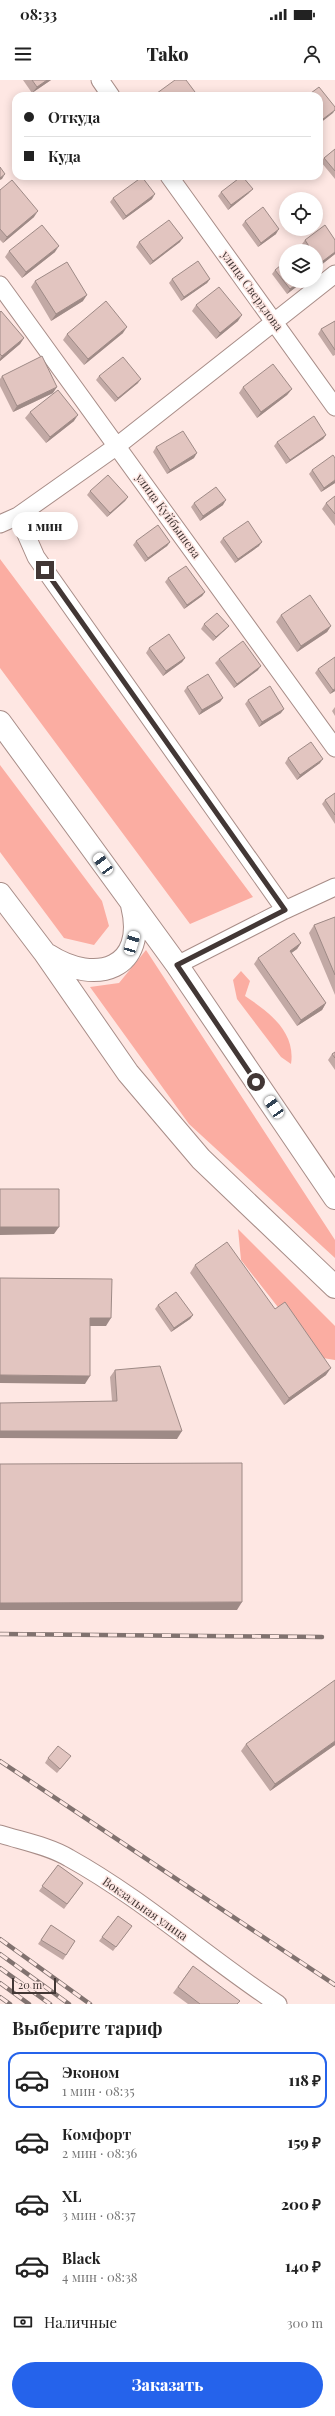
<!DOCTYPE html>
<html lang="ru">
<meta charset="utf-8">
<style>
body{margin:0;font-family:"Playfair Display",serif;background:#f6f6f6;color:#222;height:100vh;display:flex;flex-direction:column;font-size:15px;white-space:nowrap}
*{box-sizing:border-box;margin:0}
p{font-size:13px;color:#767676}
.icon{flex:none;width:22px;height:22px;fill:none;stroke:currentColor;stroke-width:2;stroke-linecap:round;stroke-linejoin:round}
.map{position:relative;height:1924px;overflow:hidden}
.drawer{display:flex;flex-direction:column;background:#fff;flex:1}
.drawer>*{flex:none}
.banner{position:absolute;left:12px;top:12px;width:311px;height:88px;border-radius:12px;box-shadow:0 2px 10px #0003;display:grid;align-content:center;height:88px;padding:0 12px;background:#fff}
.tools{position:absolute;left:279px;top:112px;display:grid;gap:8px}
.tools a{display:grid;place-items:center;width:44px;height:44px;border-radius:50%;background:#fff;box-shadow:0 2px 10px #0003;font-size:20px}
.scale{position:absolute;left:12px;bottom:10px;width:44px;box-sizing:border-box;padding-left:4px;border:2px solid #423735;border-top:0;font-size:11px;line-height:14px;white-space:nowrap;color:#423735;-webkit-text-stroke:3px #fee7e3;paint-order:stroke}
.end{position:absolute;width:18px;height:18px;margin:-9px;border:5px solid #423735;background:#fff;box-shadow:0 0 0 2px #fff}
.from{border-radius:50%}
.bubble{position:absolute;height:28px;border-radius:14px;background:#fff;box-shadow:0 2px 10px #0003;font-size:13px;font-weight:800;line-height:28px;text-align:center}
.car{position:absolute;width:12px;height:24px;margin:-12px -6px;border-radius:5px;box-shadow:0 0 3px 1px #0007;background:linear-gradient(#fff 24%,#345 0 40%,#fff 0 76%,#345 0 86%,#fff 0)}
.banner b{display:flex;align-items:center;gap:14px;height:38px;font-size:15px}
.banner b+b{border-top:1px solid #e0e0e0}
.banner i{width:10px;height:10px;background:#222}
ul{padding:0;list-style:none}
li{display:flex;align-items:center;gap:12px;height:56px;margin:0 8px 6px;padding:0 4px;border:2px solid transparent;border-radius:12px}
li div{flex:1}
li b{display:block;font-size:15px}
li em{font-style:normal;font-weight:800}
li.on{border-color:#2563eb}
li>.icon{width:36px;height:36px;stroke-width:1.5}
h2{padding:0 12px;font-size:18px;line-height:48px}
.pay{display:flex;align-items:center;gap:10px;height:44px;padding:0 12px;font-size:15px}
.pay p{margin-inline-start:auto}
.primary-button{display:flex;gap:8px;margin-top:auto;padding:8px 12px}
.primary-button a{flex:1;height:46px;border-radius:24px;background:#2563eb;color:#fff;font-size:16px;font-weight:800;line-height:46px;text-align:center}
.status{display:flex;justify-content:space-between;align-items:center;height:28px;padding:0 20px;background:#fff;direction:ltr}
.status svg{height:11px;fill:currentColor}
header{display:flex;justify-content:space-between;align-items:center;height:52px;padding:0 12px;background:#fff;font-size:18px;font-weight:800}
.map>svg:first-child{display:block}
.green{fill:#fbada2}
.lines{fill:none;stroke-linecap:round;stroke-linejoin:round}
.minor-casing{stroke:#a88d88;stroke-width:19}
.major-casing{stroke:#a88d88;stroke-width:24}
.minor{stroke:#fff;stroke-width:17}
.major{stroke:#fff;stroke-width:22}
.rail-casing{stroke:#81726f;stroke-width:4.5}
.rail{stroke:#fee7e3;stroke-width:3;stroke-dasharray:9;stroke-linecap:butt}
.wall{fill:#c2a9a5}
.shaded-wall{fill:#9e8a86}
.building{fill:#e2c5c0;stroke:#9e8a86}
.route{stroke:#423735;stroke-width:5}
.labels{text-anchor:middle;stroke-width:3;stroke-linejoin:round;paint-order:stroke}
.street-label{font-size:12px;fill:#423735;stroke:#fee7e3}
</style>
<div class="status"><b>08:33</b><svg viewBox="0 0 49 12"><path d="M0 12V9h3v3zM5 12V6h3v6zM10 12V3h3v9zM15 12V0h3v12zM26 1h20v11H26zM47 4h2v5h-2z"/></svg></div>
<header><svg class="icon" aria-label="menu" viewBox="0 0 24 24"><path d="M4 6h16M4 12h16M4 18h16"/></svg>Tako<svg class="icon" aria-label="person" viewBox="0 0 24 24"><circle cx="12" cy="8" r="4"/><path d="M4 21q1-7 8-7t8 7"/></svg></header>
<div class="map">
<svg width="335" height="1924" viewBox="0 0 335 1924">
<rect width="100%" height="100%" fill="#fee7e3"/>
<path class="green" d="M0,479l253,338 -63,27 -190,-256z
M0,685l102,136 7,25 -15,19 -30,-7 -64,-86z
M146,870l189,290v18l-146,-134 -99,-137 29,-4z
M241,891l9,10 -5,15c24,16 51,36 46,68l-10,-7 -44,-58 -4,-19z
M238,1149l97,97v34l-18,-3 -76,-97z"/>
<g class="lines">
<defs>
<path id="minor" d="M100,0l11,16
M169,96l166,231
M0,205l335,463
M18,436l18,41 249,353
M0,444l18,-8 99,-70 218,-172
M177,885l108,-55 50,-23
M0,1754c22,7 49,12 69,24 74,41 138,99 209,146"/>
<path id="major" d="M0,642l177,243 158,233
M0,814l44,58 84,121 73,86 134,128
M48,875c48,31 100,14 84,-50"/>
</defs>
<use href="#minor" class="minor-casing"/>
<use href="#major" class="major-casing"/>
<use href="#minor" class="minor"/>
<use href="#major" class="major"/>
<defs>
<path id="rail" d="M0,1554l322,3
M0,1681l335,224
M0,1859l90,65
M0,1874l69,50
M0,1888l50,36
M0,1903l29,21
M0,1917l10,7"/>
</defs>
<use href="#rail" class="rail-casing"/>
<use href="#rail" class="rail"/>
</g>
<path class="wall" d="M23,0h28l-19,13z
M335,69v30l-14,-17 3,-4z
M0,110l34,27 -31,26 -3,-3z
M221,112l28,1 -21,17 -10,-14z
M113,118l39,1 -29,21 -13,-18z
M245,141l31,13 -18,13 -16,-22z
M305,160l30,14 -19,15v-18h-10l-4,-7z
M139,162h41l-30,23 -14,-18z
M9,171l46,1 -33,26 -17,-21z
M275,190l29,11 -17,13 -15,-20z
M172,199h38l-3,4 -26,18 -12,-18z
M35,201l48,20 -32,20 -20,-34z
M196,225l42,16 -22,18 -24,-28z
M0,232l24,26 -4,6 -20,17z
M335,241v34l-2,1 -15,-22 3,-5z
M123,253l-39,32 -21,-25 4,-6z
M2,296l51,17 -40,19 -13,-26v-7z
M99,296l39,7 -23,19 -19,-22z
M243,307l49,2 -5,6 -30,23 -18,-25z
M30,332l44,9 -28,22 -21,-25z
M326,355l-3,4 -37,25 -12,-18 3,-4z
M156,367l38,11 -27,16 -14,-22z
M312,390l23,13 -14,9 -12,-18z
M90,411l38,6 -3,4 -18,16 -20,-22z
M335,416v30l-13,-17 4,-6z
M194,423l29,2 -23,16 -9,-14z
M223,458l36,8 -24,17 -15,-21z
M136,461l34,1 -3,4 -22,16 -12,-17z
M168,498l37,14 -3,4 -18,13 -19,-27z
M281,535l50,11 -4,6 -30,20 -21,-30z
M204,544l25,2 -4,4 -12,11 -12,-12z
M149,568l36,10 -3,4 -19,14 -17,-23z
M219,579l39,11 -24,18 -19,-25z
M318,589l17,22 -5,3 -15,-21z
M187,607l36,11 -3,4 -21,13 -15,-24z
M248,620l33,13 -22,14 -14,-23z
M335,627v9l-3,-5z
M288,678l32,5 -23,17 -12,-17z
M335,713v31l-13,-20 3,-4z
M335,837v78l-26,-62 5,-8z
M301,863l-4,6 -6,4 35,50 -4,7 -25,16 -43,-62 4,-6z
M335,972v18l-7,-10 4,-6z
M195,1185l80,44 51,66 -42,30 -94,-132z
M158,1225l35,10 -3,4 -19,13 -16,-23z
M115,1290l62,69 -65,-38 -2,-24z
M246,1664l89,1 -65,46 -29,-40z
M48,1678l20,2 -11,13 -12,-10z
M58,1785l25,18 -19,26 -25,-18z
M118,1836l14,10 -19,25 -14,-10z
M51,1845l24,16 -12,19 -25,-16z
M193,1886l44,38h-49l-15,-11z"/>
<path class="shaded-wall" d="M47,0h4l-19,13 5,-6z
M335,30l-2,3 -14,11v-2z
M5,94l-3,5 -2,1v-2z
M253,109l-4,4 -21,17 3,-5z
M155,114l-3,5 -29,21 3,-4z
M38,131l-4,6 -31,26 4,-6z
M279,149l-3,5 -18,13 3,-4z
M183,158l-3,4 -30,23 3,-4z
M59,166l-4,6 -33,26 4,-6z
M335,172v2l-19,15 3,-5z
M210,199l-3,4 -26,18 3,-4z
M301,201h3l-17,13 3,-5z
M87,215l-4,6 -32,20 5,-7z
M242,235l-4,6 -22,18 4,-6z
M127,247l-4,6 -39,32 4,-6z
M24,258l-4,6 -20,17v-2l2,-3z
M141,299l-3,4 -23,19 3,-4z
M57,307l-4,6 -40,19 4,-6z
M292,309l-5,6 -30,23 4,-6z
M78,335l-4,6 -28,22 4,-6z
M326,355l-3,4 -37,25 4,-4z
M197,373l-3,5 -27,16 3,-4z
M335,400v3l-14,9 3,-4z
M128,417l-3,4 -18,16 3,-4z
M226,420l-3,5 -23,16 3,-5z
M170,462l-3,4 -22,16 3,-4z
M262,462l-3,4 -24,17 3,-4z
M205,512l-3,4 -18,13 3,-4z
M229,546l-4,4 -12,11 3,-4z
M331,546l-4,6 -30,20 4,-6z
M185,578l-3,4 -19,14 3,-5z
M261,586l-3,4 -24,18 3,-4z
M335,609v2l-5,3 3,-4z
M223,618l-3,4 -21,13 3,-5z
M284,629l-3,4 -22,14 3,-5z
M323,679l-3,4 -23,17 3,-5z
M301,863l-4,6 -11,8 4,-6z
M326,923l-4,7 -25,16 4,-6z
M0,1147h59l-5,7 -54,1z
M193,1235l-3,4 -19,13 3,-4z
M90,1238h21l-5,8h-21z
M331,1288l-5,7 -42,30 5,-7z
M0,1295l90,1 -5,8 -85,-1z
M0,1351h182l-5,8 -177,-1z
M242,1522l-5,8h-237v-7z
M335,1661v4l-65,46 5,-7z"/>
<path class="building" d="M32,0h15l-10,7z
M175,0h11l12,16h-45z
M319,7l16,20v3l-16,12v-26h-12z
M335,69v22l-11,-13z
M0,87l5,7 -5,4z
M242,96l11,13 -22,16 -10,-13z
M142,97l13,17 -29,22 -13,-18z
M12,100l26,31 -31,26 -7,-8v-39z
M263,127l16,22 -18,14 -16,-22z
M169,140l14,18 -30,23 -14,-19z
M42,145l17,21 -33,26 -17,-21z
M325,145l10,15v12l-16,12 -3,-6v-7h-4l-7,-11z
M198,181l12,18 -26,18 -12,-18z
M286,181v20h15l-11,8 -15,-19z
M67,182l20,33 -31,19 -21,-33z
M219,207l23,28 -22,18 -24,-28z
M106,221l21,26 -39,32 -21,-25z
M1,231l23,27 -22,18 -2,-2v-42z
M335,241v29l-14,-21z
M42,276l15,31 -40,19 -15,-30z
M123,277l18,22 -23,19 -19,-22z
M273,284l19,25 -31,23 -18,-25z
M58,310l20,25 -28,22 -20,-25z
M314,336l12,19 -36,25 -13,-18z
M183,351l14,22 -27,17 -14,-23z
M333,375l2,3v22l-11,8 -12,-18z
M108,395l20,22 -18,16 -20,-22z
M216,407l10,13 -23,16 -9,-13z
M335,416v18l-9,-11z
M248,441l14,21 -24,17 -15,-21z
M158,445l12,17 -22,16 -12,-17z
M186,486l19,26 -18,13 -19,-27z
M310,515l21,31 -30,20 -20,-31z
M217,533l12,13 -13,11 -12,-13z
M169,554l16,24 -19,13 -17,-23z
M243,561l18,25 -24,18 -18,-25z
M335,577v32l-2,1 -15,-21z
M208,594l15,24 -21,12 -15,-23z
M270,606l14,23 -22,13 -14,-22z
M311,662l12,17 -23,16 -12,-17z
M335,713v22l-10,-15z
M335,837v58l-21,-50z
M294,853l7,10 -11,8 36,52 -25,17 -43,-62z
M335,972v6l-3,-4z
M0,1109h59v38h-59z
M227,1162l48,67 10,-7 46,66 -42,30 -94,-133z
M0,1198l112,1 -1,39h-21v58l-90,-1z
M176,1212l17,23 -19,13 -16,-23z
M160,1286l22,65h-182v-28l117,-2 -2,-31z
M242,1383v139l-242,1v-139z
M335,1600v61l-60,43 -29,-40z
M58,1666l13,10 -11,13 -12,-11z
M58,1785l25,18 -16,21 -25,-18z
M118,1836l14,10 -16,21 -14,-10z
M51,1845l24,16 -9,14 -25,-15z
M193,1886l47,35 -3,3h-37l-22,-17z"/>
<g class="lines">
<path class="route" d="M45,490l240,340 -108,55 79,117"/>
</g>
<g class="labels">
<g class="street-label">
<text transform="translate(252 211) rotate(54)" y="4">улица Свердлова</text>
<text transform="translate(168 436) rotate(54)" y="4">улица Куйбышева</text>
<text transform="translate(145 1829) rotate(35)" y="4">Вокзальная улица</text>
</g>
</g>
</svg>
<div class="tools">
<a><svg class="icon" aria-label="locate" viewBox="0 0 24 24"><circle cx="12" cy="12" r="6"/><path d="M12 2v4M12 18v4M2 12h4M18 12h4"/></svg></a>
<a><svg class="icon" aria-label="layers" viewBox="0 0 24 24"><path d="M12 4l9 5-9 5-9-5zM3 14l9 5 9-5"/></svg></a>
</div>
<div class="scale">20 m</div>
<i class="end from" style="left:256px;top:1002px"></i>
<i class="end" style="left:45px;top:490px"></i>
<div class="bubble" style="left:12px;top:432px;width:66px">1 мин</div>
<i class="car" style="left:103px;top:784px;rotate:324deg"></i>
<i class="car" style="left:132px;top:863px;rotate:17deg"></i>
<i class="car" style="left:274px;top:1027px;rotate:326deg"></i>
<div class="banner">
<b><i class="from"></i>Откуда</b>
<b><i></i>Куда</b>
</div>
</div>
<section class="drawer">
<h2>Выберите тариф</h2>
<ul>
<li class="on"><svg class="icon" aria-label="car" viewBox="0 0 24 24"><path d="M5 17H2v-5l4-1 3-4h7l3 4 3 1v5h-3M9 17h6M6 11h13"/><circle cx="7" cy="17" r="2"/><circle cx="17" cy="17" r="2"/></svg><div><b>Эконом</b><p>1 мин · 08:35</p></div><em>118 ₽</em></li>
<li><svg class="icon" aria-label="car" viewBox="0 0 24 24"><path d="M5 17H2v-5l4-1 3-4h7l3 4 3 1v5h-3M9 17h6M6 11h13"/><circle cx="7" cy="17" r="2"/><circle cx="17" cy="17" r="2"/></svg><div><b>Комфорт</b><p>2 мин · 08:36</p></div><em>159 ₽</em></li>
<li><svg class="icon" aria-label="car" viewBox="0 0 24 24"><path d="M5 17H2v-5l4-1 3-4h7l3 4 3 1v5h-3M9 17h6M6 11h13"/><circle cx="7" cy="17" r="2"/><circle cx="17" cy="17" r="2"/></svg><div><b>XL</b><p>3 мин · 08:37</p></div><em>200 ₽</em></li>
<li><svg class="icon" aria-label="car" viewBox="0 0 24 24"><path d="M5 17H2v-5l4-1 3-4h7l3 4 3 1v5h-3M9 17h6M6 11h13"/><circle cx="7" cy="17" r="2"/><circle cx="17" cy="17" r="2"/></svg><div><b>Black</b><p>4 мин · 08:38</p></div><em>140 ₽</em></li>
</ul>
<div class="pay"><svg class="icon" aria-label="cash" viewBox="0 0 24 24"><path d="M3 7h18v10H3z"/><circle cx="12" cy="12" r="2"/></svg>Наличные<p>300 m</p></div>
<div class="primary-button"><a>Заказать</a></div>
</section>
